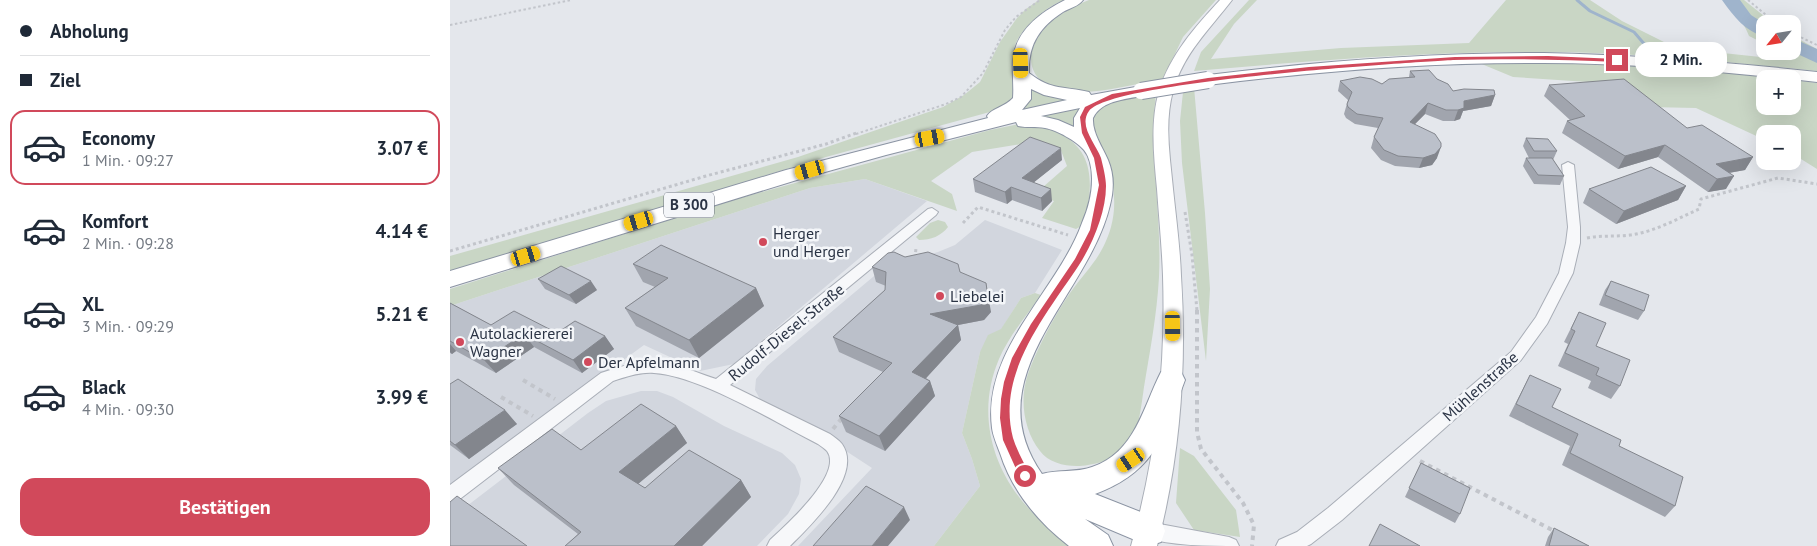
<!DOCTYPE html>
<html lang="de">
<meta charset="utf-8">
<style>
body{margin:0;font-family:"PT Sans",sans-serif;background:#f6f6f7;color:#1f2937;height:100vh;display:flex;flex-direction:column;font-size:19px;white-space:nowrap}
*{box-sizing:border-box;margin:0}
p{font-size:16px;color:#747a83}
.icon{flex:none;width:28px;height:28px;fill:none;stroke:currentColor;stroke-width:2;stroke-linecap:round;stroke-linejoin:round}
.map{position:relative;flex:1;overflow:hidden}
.side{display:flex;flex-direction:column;background:#fff;width:450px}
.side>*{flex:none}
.top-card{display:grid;align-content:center;height:110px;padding:0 20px;background:#fff}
.needle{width:32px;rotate:240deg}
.buttons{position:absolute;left:1306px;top:15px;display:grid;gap:10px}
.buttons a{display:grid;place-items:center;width:45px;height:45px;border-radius:10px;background:#fff;box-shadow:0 5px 20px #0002;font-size:25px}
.end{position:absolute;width:22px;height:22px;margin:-11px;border:6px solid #d1495b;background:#fff;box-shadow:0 0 0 2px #fff}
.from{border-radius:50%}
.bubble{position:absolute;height:35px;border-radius:15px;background:#fff;box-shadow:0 5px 20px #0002;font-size:16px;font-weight:700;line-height:35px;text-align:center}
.car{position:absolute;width:15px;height:30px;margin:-15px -8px;border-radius:6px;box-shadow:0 0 4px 1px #0007;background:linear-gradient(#f5c518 24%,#345 0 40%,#f5c518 0 76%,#345 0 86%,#f5c518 0)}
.top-card b{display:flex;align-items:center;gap:18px;height:48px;font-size:19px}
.top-card b+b{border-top:1px solid #e0e1e3}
.top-card i{width:12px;height:12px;background:#1f2937}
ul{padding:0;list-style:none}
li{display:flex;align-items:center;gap:15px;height:75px;margin:0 10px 8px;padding:0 10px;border:2px solid transparent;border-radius:15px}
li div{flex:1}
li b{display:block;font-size:19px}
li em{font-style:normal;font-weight:700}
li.selected{border-color:#d1495b}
li>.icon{width:45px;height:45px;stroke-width:1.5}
.cta{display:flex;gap:10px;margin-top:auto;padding:10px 20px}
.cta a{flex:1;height:58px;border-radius:15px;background:#d1495b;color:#fff;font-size:20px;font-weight:700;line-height:58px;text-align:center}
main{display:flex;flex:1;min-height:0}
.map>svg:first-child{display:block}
.built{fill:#d2d6de}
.green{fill:#c9d6c5}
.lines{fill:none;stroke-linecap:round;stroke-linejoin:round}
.stream{stroke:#9fb4cc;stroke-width:3}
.river{fill:#9fb4cc;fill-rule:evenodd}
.street-casing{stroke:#a9aeb7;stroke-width:2}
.secondary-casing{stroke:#a9aeb7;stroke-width:2}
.highway-casing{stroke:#8b94a3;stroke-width:2}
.path-far2{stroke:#c2c5cb;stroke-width:2;stroke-dasharray:2.5 2.5;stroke-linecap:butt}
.path-far1{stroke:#c2c5cb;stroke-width:3;stroke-dasharray:3 3;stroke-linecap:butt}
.path{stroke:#c2c5cb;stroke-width:4;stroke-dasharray:4.5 4.5;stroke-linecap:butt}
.street{fill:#f7f8fa;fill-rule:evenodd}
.secondary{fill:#fff;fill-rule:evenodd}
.highway{fill:#fff;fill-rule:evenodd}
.highway-bridge-casing{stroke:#8b94a3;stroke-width:18;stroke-linecap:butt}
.highway-bridge{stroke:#fff;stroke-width:16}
.wall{fill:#a1a5ae}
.shaded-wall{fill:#83868d}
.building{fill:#bbc0ca;stroke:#83868d}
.route{fill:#d1495b}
.poi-dot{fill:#d1495b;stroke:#f4f6f9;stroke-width:2}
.labels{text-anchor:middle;stroke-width:5;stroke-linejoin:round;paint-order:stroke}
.shield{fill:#f4f6f9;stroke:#676e7b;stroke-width:1}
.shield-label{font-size:15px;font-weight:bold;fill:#2b3445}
.poi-label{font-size:16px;fill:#2b3445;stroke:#f4f6f9;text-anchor:start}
.street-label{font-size:16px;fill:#2b3445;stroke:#f4f6f9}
</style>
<main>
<section class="side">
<div class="top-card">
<b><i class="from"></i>Abholung</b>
<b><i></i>Ziel</b>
</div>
<ul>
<li class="selected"><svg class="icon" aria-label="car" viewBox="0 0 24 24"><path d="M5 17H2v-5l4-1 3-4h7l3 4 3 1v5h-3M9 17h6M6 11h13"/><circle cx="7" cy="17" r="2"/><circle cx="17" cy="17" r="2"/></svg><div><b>Economy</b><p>1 Min. · 09:27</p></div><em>3.07 €</em></li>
<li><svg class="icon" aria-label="car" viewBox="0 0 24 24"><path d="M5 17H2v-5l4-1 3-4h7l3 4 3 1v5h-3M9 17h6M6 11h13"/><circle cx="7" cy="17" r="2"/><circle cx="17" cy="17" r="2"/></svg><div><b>Komfort</b><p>2 Min. · 09:28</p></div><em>4.14 €</em></li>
<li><svg class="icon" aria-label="car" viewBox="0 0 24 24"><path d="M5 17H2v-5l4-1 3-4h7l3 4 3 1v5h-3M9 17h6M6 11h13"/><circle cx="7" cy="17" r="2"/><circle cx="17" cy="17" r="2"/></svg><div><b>XL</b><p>3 Min. · 09:29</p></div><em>5.21 €</em></li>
<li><svg class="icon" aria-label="car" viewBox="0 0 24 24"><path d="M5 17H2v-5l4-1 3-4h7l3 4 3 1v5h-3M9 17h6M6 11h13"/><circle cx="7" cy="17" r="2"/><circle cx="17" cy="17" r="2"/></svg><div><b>Black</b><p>4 Min. · 09:30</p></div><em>3.99 €</em></li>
</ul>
<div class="cta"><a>Bestätigen</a></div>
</section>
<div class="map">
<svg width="1367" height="546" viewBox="0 0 1367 546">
<rect width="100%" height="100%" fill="#e4e7ec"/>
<path class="built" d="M415,179l62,22 -193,163 -34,7 -56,-26 -194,142v-181l360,-118z
M535,220l77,30 -27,43 -14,5 -20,32 -21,22 -18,81 10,26 8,27 -46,60h-136l74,-78 -52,-34 -59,-33 -6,-11 1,-11 11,-13 119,-100 52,-14 17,-7z
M191,391h16l16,6 51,29 58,27 13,12 6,14 -2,15 -11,20 -31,32h-307v-27l138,-106 18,-12z"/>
<path class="green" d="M589,0h25c-19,7 -50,33 -51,54 -1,10 4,37 1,43 -1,3 -4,7 -6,10l-182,50 -376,115v-16l348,-99 145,-50 21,-12 16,-13 20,-40 17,-24 9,-9z
M639,0h127l-33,37 -20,42c-30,5 -62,15 -92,13 -38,-2 -53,-34 -27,-63 11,-13 29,-23 45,-29z
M799,0h8l-23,24 -23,35 130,-11 128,-5 37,-43h84l32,21 54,27 103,11 -1,-8h14l1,-15 24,13v22c-91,-9 -184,-19 -275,-19 -117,-1 -232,9 -348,19l7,-19z
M1276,0h18l30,24h-9v20l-16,-8c-6,-17 -15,-20 -23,-36z
M1022,60c104,-1 207,7 311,19h-18v27h27l1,-26 24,3v86l-24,-15 -1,-20h-27v6l-69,-32 -47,-1 -31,-23 -105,-7z
M580,85l52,13 -58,12 5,-12z
M744,87l11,126 5,76 -4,72 -24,-198 -2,-42 3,-29z
M706,93c-7,63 6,122 3,184 -2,37 -9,74 -15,110 -2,14 -6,49 -15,60 -8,10 -28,16 -41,18 -15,3 -38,0 -48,-14 -15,-19 -20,-47 -14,-70 6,-24 30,-68 44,-88 17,-24 32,-35 41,-66 10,-36 -5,-74 -21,-106v-7l20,-12z
M633,106l-6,7v16l-37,-13z
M569,124c7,1 15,0 23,1 6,1 12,5 17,8 38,19 33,55 26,91l-9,5 -34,-11 12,-17 -19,-7 32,-28 -7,-18 -26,-6 -62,10 -41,29 21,13 5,17 -92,-32 -55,9 -360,118v-17l272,-86 268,-73z
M488,220l7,2 3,5c-7,9 -17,13 -29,13l-3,-3 14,-14z
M585,293l6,2c-14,20 -32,41 -42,64 -24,56 -6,116 37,157 12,11 27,19 39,30h-141l46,-60 -8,-27 -10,-26 18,-81 8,-17 13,-6 20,-31z
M730,448l14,8 42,54 4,27 -46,-7 -18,-27z"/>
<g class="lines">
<path class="stream" d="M1127,0l13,11 44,21 12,14"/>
<path class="river" d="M1272,0h18l11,15 14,9v13c-20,-6 -31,-20 -43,-37z
M1342,38l25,11v14l-26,-12z"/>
<defs>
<path id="street" d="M1118,162l6,3 6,62v16l-7,30 -26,51 -26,36 -179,160 -31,24 -4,2h-31l3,-6 18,-8 31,-24 183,-156 25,-35 23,-44 7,-30 2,-16 -6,-62z
M482,208l6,4 -2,3 -206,170 100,49c4,3 9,6 12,10 22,31 -32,82 -52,102h-23l3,-6c15,-14 74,-66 57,-89 -2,-2 -6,-5 -9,-7 -43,-22 -118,-68 -164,-71 -15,-1 -28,4 -41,8l-157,121 -6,2v-19l151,-112c52,-18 65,-12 115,6l212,-170z
M699,522l80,15 7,3 3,6c-32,0 -66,0 -97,-9l-3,-6 3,-6z"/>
<path id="secondary" d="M770,0h12c-23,30 -49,54 -59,91 -9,32 -3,66 0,98 3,29 7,58 8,87 6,91 -1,182 -24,270h-26c25,-88 35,-179 32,-270 -1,-29 -4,-58 -6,-87 -3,-32 -7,-67 2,-98 11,-36 36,-64 61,-91z"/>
<path id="highway" d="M615,0h18c-4,6 -13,8 -20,12 -23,15 -35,32 -34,61 23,18 35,13 60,19l2,3 50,-9 6,1 3,4 -3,4c-17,4 -45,4 -54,23 -1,15 9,28 15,42 6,14 6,30 2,45 -21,91 -137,171 -68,269 16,-5 34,-1 50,-7 43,-14 51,-60 69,-95l10,-3 10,3 4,8c-21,56 -30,92 -90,114l66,26 4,11 -4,11 -12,4 -64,-27 23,16 5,11h-44c-31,-24 -57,-55 -69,-93 -3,-8 -7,-17 -8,-25 -10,-79 65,-136 90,-205 6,-14 10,-28 10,-44 0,-9 -2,-22 -8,-29 -8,-9 -27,-20 -39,-22 -9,-2 -18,0 -27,-2l-2,-4 -130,33 -86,24 -350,108v-16l336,-101 202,-52 -1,-2c5,-8 18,-9 26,-18 1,-13 -1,-26 0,-39 3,-29 28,-47 52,-59zM581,89l13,6 23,5 -45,10 9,-11zM630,108l-6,10v9l-16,-7 -17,-4z
M1094,53c92,2 182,9 273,19v10c-90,-10 -183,-19 -274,-19 -112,-1 -224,8 -335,22l-6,-1 -2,-4 2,-4 6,-1c112,-14 224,-22 336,-22z"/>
</defs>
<use href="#street" class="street-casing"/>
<use href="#secondary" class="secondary-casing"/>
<use href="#highway" class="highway-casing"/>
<path class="path-far2" d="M1298,0l29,24
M0,25l121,-25
M1342,33l25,12
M406,134l90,-30 15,-7 22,-24 22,-43 11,-13 24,-17"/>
<path class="path-far1" d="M735,212l7,43 5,56
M513,223l15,-16 90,28
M1137,238c14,-3 28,-1 43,-3 24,-3 47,-16 69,-26l2,-10 77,-21 39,6
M0,251l256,-75 120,-32 33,-12
M465,258l1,-10"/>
<path class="path" d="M747,310v122l4,17 42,54 11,22 -2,21
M73,380l32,19
M51,397l32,19
M383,429l10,-12
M970,461l136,71"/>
<use href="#street" class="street"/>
<use href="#secondary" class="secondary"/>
<use href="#highway" class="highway"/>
<defs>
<path id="highway-bridge" d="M691,91l67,-11"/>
</defs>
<use href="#highway-bridge" class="highway-bridge-casing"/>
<use href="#highway-bridge" class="highway-bridge"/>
</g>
<path class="wall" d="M960,71l27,8 16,12 42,4 -4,11 -28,5 -3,8 -6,2h-11l-18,-7 -10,10 22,34 -5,7 -13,3 -24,-2 -14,-6 -10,-12 3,-11 4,-9 -23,-4 -9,-6 -2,-4 4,-14 -10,-9 2,-10 42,3 27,-7z
M1099,85l138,43 66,29 -8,13 -16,3 -3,16 -18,3 -50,-35 -40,12 -56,-36 5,-12 3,-1 -26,-24z
M1076,138l31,13 -4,9 11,16 -4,9 -26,-1 -11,-18 3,-8h3l-6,-12z
M612,160l-28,22 18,19 -10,10 -30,-11 -5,4 -32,-12 -2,-13z
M1236,186l-8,14 -62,24 -33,-21 6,-14z
M455,257l55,15 31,40 -7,8 -26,5 3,15 -35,38 4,3 5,15 -50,55 -39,-19 -7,-16 44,-44 -44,-20 -6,-15 52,-47 1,-4 -10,-4 -4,-15z
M183,264l123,24 8,18 -65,52 -63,-32 -11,-18 30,-21 -12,-5z
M88,279l59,11 -21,14 -31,-15z
M1161,281l33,30 -6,9 -39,-15 6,-15z
M0,303l41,22 66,8 48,3 9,13 -32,24 -48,-26 -38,26 -40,-22 -4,3 -2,-1z
M1129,312l17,34 24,40 -9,13 -23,-11 3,-7 -33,-15 10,-22 -4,-2z
M1080,375l22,32 67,39 56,60 -10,11 -103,-52 8,-19 -61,-30z
M0,384l67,40 -48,35 -19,-14z
M226,426l11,17 -49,41 7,4 96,-8 10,17 -49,49h-137l13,-12 -64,-49 -16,-17 83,-18z
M971,463l39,51 -5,9 -50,-26z
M1104,528l35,18h-44l3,-9z"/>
<path class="shaded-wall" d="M1045,95l-4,11 -28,5 -3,8 -6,2 4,-11 6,-9z
M978,103l-3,11 -18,18 3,-10z
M1215,145l-7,12 -40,12 7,-13z
M991,147l-4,11 -5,7 -13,3 4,-10z
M611,148l1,12 -39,31 -1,-13z
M1303,157l-8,13 -34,6 5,-12z
M1284,176l-8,13 -18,3 9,-13z
M1236,186l-8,14 -62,24 8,-13z
M561,187l1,13 -5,4 -2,-12z
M601,189l1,12 -10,10 -1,-13z
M141,281l6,9 -21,14 -7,-9z
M536,283l5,29 -7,8 -26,5 3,15 -44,48 -5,-16 18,-58z
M306,288l8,18 -65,52 -10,-18z
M74,334l10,13 -38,26 -12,-13z
M155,336l9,13 -32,24 -9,-13z
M0,344l6,7 -4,3 -2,-2z
M480,381l5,15 -50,55 -6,-15z
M55,410l12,14 -48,35 -14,-14z
M226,426l11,17 -55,46 -13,-17z
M291,480l10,17 -49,49h-28z
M454,507l6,13 -22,26h-16z"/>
<path class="building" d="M979,70l8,9 11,5 5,7 11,-2 30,1 1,5 -31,6v7l-6,2h-12l-18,-7 -18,19 25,12 6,9v4l-6,7 -12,4 -25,-2 -14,-6 -10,-13 9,-19 -26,-4 -9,-7 -1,-3 5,-12 -12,-11 20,-4 12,2 10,5 7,-5 26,-2 -5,-6z
M1174,79l63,49 15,-3 51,32 -37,7 18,12 -17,3 -52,-34 -40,11 -58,-35 18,-5 -36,-31z
M580,137l31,11 -39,30 29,11 -10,9 -30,-11 -6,5 -32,-13z
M1076,138l22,1 9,12h-23z
M1076,158h26l12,18 -26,-1z
M1201,167l35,19 -62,25 -35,-22z
M211,245l95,43 -67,52 -64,-32 43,-30 -35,-14z
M444,252l11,5 23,-5 30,12 2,8 26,11 2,14 -7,8 -51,9 28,11 -46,47 18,9 -51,55 -40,-20 53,-53 -59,-26 52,-47 1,-18 -14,-5 16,-14z
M111,266l30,15 -22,14 -31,-16z
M1161,281l38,14 -5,16 -39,-16z
M0,303l41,22 23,-14 43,22 18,-12 30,15 -32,24 -49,-26 -40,26 -34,-19z
M1129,312l27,11 -10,23 34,14 -10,26 -24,-11 3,-7 -34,-15 10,-22 -4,-2z
M1080,375l31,14 -9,18 69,33 -2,6 64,31 -8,29 -105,-53 8,-19 -62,-30z
M8,379l47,31 -50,35 -5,-4v-57z
M191,404l35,22 -57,46 26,16 44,-38 52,30 -67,66h-109l16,-14 -83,-64 54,-39 29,21z
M971,463l49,25 -10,26 -51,-26z
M416,486l38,21 -32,39h-59z
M7,496l70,50h-77v-44z
M930,524l40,22h-51z
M1104,528l35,18h-40z"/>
<path class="route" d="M1098,56l69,3 3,1 -3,2c-55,-2 -109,-4 -164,-2 -50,3 -342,21 -364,51 -11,15 7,33 12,47 2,8 5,20 5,28 0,26 -13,57 -27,79 -33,50 -83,108 -66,173 4,13 12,26 17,38l-5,5 -4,-1 -18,-40 -3,-22 1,-19 3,-17 8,-24 19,-34 44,-65 15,-29 9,-45 -5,-27 -12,-25 -2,-16 5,-10 27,-13 96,-16 101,-11 146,-10z"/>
<g class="poi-dot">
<circle cx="313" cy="242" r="5"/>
<circle cx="490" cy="296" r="5"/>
<circle cx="10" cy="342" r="5"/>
<circle cx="138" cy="362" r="5"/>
</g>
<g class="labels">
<rect class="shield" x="214" y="192.5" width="50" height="25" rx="4"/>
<g class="shield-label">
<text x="239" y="210">B 300</text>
</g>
<g class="poi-label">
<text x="323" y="239">Herger<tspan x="323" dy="18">und Herger</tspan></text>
<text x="500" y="302">Liebelei</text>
<text x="20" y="339">Autolackiererei<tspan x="20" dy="18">Wagner</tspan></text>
<text x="148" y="368">Der Apfelmann</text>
</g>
<g class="street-label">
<text transform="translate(336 332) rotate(-39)" y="6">Rudolf-Diesel-Straße</text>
<text transform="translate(1030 386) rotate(-42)" y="6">Mühlenstraße</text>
</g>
</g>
</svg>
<div class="buttons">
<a><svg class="needle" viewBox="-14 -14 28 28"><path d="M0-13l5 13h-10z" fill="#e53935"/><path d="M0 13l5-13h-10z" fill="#747a83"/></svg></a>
<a>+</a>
<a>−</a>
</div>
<i class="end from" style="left:575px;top:476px"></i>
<i class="end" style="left:1167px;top:60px"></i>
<div class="bubble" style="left:1185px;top:42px;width:92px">2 Min.</div>
<i class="car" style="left:571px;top:63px;rotate:178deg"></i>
<i class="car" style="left:480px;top:138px;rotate:80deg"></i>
<i class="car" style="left:360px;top:170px;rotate:254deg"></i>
<i class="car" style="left:189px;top:221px;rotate:253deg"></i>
<i class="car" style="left:76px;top:256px;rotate:73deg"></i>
<i class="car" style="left:723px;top:326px;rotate:179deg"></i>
<i class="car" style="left:681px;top:460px;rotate:236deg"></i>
</div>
</main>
